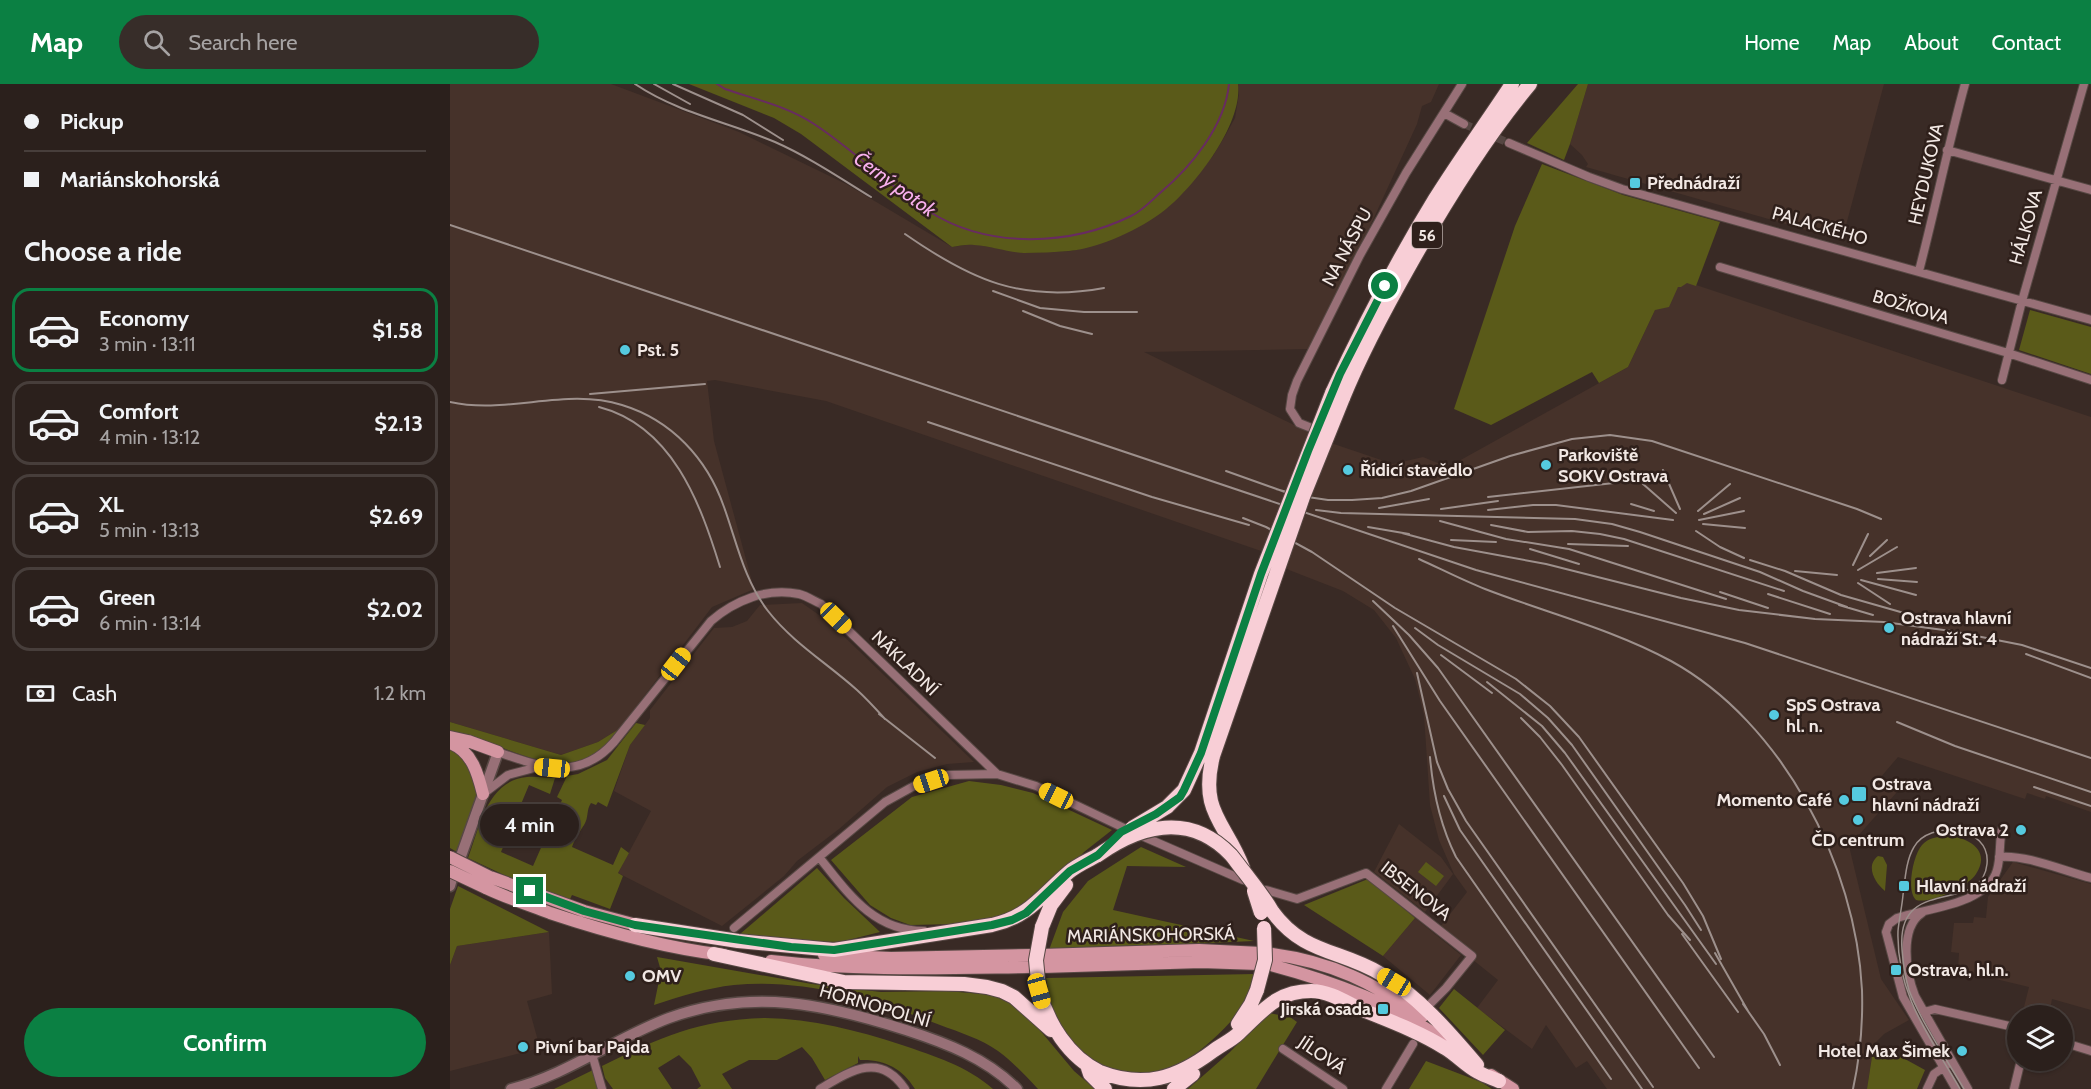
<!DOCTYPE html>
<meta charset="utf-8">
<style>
body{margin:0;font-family:Cabin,sans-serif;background:#372d29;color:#f1f3f6;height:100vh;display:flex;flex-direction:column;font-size:22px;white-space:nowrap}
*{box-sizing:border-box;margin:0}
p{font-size:20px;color:#a6a3a3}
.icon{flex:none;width:33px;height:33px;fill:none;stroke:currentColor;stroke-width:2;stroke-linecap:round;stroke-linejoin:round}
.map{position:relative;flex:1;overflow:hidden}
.details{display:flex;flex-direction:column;background:#2b201c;width:450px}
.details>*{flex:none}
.top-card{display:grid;align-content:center;height:132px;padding:0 24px;background:#2b201c}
.fabs{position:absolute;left:1557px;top:921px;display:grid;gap:12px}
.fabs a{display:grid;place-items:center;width:66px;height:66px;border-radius:50%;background:#2b201c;box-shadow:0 2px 4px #0004,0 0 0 2px #473e3b;font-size:30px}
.end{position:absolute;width:27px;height:27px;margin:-14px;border:8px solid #0b8043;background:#fff;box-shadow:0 0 0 3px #fff}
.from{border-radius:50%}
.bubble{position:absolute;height:42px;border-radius:21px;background:#2b201c;box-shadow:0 2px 4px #0004,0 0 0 2px #473e3b;font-size:20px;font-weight:700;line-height:42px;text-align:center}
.car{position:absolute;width:18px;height:36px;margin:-18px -9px;border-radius:8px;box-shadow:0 0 4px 2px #0007;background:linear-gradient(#f5c518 24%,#345 0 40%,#f5c518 0 76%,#345 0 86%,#f5c518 0)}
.top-card b{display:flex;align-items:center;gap:21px;height:57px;font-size:22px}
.top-card b+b{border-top:2px solid #473e3b}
.top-card i{width:15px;height:15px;background:#f1f3f6}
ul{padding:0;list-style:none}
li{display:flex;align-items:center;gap:18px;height:84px;margin:0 12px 9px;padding:0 12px;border:3px solid #473e3b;border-radius:18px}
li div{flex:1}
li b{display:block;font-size:22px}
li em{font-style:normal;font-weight:700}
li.on{border-color:#0b8043}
li>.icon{width:54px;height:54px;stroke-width:1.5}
h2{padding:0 24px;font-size:27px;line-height:72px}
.pay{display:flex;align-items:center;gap:15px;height:66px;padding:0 24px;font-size:22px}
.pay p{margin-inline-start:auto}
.cta{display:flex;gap:12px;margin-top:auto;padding:12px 24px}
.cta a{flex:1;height:69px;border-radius:36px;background:#0b8043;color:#fff;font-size:24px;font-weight:700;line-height:69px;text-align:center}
header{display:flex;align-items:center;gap:36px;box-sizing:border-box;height:84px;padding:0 30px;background:#0b8043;color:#fff}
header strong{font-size:28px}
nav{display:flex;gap:33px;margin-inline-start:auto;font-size:21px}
.search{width:420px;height:54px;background:#372d29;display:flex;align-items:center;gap:15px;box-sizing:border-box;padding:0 21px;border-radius:33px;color:#a6a3a3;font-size:22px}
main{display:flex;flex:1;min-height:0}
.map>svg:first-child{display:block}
.built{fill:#46322a}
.green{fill:#5a5a19}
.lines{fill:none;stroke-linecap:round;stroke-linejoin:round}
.stream{stroke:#682b61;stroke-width:2}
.minor-tunnel{stroke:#554642;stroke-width:8;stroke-dasharray:8 4;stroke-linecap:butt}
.minor-casing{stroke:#574844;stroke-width:10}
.tertiary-casing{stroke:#574844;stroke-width:13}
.secondary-casing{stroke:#574844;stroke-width:14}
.trunk-casing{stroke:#574844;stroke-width:16}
.minor{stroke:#987077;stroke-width:8}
.tertiary{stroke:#987077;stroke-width:10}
.secondary{stroke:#d495a1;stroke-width:12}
.trunk{stroke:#f8ced6;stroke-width:14}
.tram{stroke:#9d908c;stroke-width:1.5}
.rail{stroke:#9d908c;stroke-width:2}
.secondary-bridge-casing{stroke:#574844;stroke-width:14;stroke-linecap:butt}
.trunk-bridge-casing{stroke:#574844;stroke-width:16;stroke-linecap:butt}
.secondary-bridge{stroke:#d495a1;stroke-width:12}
.trunk-bridge{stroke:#f8ced6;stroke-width:14}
.route{stroke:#0b8043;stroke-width:8}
.poi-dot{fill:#55cadf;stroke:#2f201b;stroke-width:2}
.labels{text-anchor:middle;stroke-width:5;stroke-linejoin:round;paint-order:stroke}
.shield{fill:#2f201b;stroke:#b8aca8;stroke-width:1.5}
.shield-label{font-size:16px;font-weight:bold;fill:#f2e8e4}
.street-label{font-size:18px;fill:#f2e8e4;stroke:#2f201b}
.poi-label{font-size:18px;font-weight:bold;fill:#f2e8e4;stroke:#2f201b;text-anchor:start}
.water-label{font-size:20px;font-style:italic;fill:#f9b0ed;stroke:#2f201b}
</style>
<header>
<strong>Map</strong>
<div class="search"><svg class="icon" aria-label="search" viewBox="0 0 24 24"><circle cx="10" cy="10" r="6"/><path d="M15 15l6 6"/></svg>Search here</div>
<nav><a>Home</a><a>Map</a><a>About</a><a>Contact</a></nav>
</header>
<main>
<section class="details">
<div class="top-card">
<b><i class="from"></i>Pickup</b>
<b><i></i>Mariánskohorská</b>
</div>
<h2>Choose a ride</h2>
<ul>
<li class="on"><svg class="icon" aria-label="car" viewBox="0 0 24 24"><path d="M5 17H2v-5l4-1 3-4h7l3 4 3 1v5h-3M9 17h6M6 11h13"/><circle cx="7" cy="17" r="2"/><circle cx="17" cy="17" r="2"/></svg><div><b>Economy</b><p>3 min · 13:11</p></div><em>$1.58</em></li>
<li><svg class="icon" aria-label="car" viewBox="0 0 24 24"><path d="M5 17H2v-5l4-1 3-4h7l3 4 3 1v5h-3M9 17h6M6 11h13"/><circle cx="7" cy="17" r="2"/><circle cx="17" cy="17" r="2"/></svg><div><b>Comfort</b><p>4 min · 13:12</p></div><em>$2.13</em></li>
<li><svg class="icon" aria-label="car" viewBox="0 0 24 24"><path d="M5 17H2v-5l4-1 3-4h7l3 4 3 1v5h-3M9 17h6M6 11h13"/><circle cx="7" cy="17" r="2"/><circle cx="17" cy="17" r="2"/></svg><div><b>XL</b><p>5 min · 13:13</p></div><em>$2.69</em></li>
<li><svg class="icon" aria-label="car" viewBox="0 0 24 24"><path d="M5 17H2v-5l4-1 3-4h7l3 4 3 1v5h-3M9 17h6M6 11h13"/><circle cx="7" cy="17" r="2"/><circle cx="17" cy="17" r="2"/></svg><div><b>Green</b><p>6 min · 13:14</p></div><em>$2.02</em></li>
</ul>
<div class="pay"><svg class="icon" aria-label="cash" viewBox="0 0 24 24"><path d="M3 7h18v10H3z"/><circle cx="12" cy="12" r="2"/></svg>Cash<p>1.2 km</p></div>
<div class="cta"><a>Confirm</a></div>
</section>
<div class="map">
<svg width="1641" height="1005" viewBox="0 0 1641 1005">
<rect width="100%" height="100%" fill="#392a25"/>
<path class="built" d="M0,0h161l128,48 107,52 106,63 21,-3 50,9 49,-2 46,-14 47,-27 48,-54 12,-20 10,-18 4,-24 -1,-10h201l-8,18 -9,4 -5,18 -51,111 -58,114 -164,3 187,91 62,21 30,-7 17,7 -1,8 189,-105 27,-57 23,-23 9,-5 404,135v395l-45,-16 -1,3 -18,-6 -2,6 -127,-42 -18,21 19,6 -4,6 2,2 -48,54 32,133 28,41 -25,14 -10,10 -7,45h-260l-20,-28 -11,7 -30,-43 -14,24 -55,-41 21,-28 -61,-49 30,-39 -13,-18 -8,-18 -7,-16 -9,-35 -6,-90 -9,-36 -19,-41 -22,-28 -31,-19 -54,-21 -28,-19 -435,-150 -111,-21 -8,1 7,60 40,148 -42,18 -93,122 -21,13 -37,13 -111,-33z
M1138,0h296l-42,156 -256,-73 2,-3 -6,-9 -12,-11z
M352,519l27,19 145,140 -27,2 -30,8 -30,15 -48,42 -42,32 -13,15 -62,50 -104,-53 33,-62 -37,-20 16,-46 20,-27v-8l64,-82 18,-1 15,-6 13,-16z
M949,740l42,33 12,17 -28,38 -51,-40z
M1563,778l78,22v126l-39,-11 -3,16h-27l7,-28 -71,-17 1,-17 -8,-1 3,-29h19l1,-6 12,1 2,-21z
M965,834l46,37 -31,40 -47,-39z
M99,848l3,62 -25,7 13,47 -90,23v-106l7,-19z"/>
<path class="green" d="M239,0h549c5,40 -43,102 -73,126 -24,19 -65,38 -96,41 -14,1 -30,2 -45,2 -17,-1 -33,-7 -50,-8 -7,-1 -15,1 -22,2l-151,-113 -27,-16z
M1128,0h10l-18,60 -6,16 -37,-17z
M1092,80l81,31 97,27 -24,64 -9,-3 -6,4h-3l-9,20 -14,3 -27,57 -29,16 -7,-11 -101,53 -37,-16 61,-183z
M1580,226l61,17v47l-72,-24z
M0,638l111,33 37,-13 21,-13c-8,9 -15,20 -26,26 -36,21 -76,-4 -111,-14 -11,-3 -21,-5 -32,-7z
M186,639l9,2 -15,20 -23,62 -9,-5 -2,3 -5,-2c-5,7 -2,14 -7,22 -5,8 -9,13 -12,22l41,18 8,-18 8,6 -11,20 5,3 -13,33 -38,-14 -3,6 -67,-27 -34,-16c12,-32 19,-77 59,-81 9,-1 19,1 28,1l-5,16 -21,-9 -28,67 32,14 29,-66 -5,-3 10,-21 11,-2 29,-14z
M0,665c21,8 30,37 25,58 -4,15 -12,30 -18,45l-7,-4z
M519,697l32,4 32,8 79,37 -28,22 -24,26 -36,28 -28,12 -41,6 -45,1 -19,-7 -21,-13 -39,-45 81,-63z
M1495,752c22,0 47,14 31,38 -8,13 -46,30 -60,26 -10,-9 -3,-45 6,-55 6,-7 15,-8 23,-9z
M691,763l45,20 -59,-1 -14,44 141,31 -205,9 14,-38 25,-31z
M1428,772l5,1 4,8 -2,26c-10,-8 -20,-25 -7,-35z
M976,778l18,14 -8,10 -18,-14z
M367,784l27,30 36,34 -40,10 -53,-1 -47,-7z
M918,795l47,39 -32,38 -79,-51z
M8,802l91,46 -92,14 -7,19v-56z
M207,873l155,27 69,8 66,-1 46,4 30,15 51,61 21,18h-57c-13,-14 -25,-27 -40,-38 -17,-12 -39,-19 -58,-26 -64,-25 -136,-47 -206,-40 -27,3 -53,11 -80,20l7,-34z
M805,890c-9,30 -20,46 -44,67 -17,15 -36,30 -59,34 -43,8 -84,-29 -99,-66 -4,-10 -5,-21 -7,-31z
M1004,905l51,41 -22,25 -44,-47z
M818,929l22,4 7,5 -41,67h-68l42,-37z
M315,934c48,1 91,12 137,27 32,11 65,21 91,44h-78c-13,-21 -31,-30 -55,-29l-2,-4v7l-33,17 -13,-22 -10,-11 -25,13h-28l-27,14 10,15h-35l4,-3 -10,-19 -12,-12 -21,13 14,21h-59l-8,-11 -3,-12c59,-29 96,-46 163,-48z
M1424,960l11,4 40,22 -8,19h-50z
M976,977l55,21 11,7h-83z
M143,986l5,19h-44z"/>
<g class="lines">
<path class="stream" d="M267,0l8,5c29,10 62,17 89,35 40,26 75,62 116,88 59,37 140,34 201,4 11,-5 20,-15 29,-23 31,-26 65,-67 69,-109"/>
<path class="minor-tunnel" d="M1014,40l45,19"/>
<defs>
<path id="minor" d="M994,29l20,11
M1059,59l80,34 33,12 469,131
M1497,66l144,40
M1270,183l288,86 83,27
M1469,187c16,-62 29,-125 46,-187
M1552,296l20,-79 62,-217
M859,343l-10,-4 -9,-14 2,-14 5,-14 63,-126 46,-82 56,-89
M48,668c43,15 81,30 116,-10l97,-121c23,-20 56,-34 88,-27 8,2 15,7 22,10l176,170
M33,710l25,-19 30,-8
M692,752l101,44
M369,773c29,36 54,74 105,74
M1549,773c27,-3 65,14 92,21
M816,806l31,9 69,-26 106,83 -26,32 -21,21
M1472,829c-23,15 -16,60 -7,83l53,93
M284,844l151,-126 29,-16 34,-11 49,-1 39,12 88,42
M1474,928l11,-3 83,19
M1612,958l29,9
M833,965l60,40
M142,970l10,35
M370,1005c30,-18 60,-38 85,0
M936,1005l27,-45
M1477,1005l7,-15 13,-9
M1506,1005l-53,-92 -17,-65 3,-8 8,-6c29,-10 90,-13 100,-48 4,-13 2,-28 5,-41
M1564,1005l7,-29"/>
<path id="tertiary" d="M11,772l37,-104
M0,802l2,-7
M61,1005c56,-14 104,-51 158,-71 83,-30 156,-14 237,12 40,13 80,28 111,59"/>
<path id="secondary" d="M0,653l18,4 30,11
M0,659c22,8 28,31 33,51
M40,793l94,34 60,16
M36,804c21,10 43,17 64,25 57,19 115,35 174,42
M822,870c60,8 102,29 150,63
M374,871l67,3 142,-3
M592,871l157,-5 62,3
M321,877c87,10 174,7 261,6
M821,881c64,17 126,40 179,80
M592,883l159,-5 58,2
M1041,991l22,14"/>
<path id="trunk" d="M882,309c31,-67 65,-132 103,-194 25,-40 52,-77 77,-115
M893,314c19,-47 43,-91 68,-135 35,-62 73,-124 119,-179
M763,672c-14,57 13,66 30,112
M717,723l17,-17 17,-37
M822,827c32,44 68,38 109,63 37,22 68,58 96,91
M185,841l103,16 96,9 158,-25c37,-8 50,-30 77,-53 8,-7 20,-12 29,-17
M592,843l9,-22 15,-20
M264,870l130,28 120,2 23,3 15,4 12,6 37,33
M589,907c9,32 29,66 61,81 44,17 77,6 113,-21 8,-6 19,-11 26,-18 23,-21 37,-42 72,-42 17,0 33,10 47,17 29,12 60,23 87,40 12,7 21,18 33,24 7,4 14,6 21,9
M788,940l13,-20 6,-14
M638,984l2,6 15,15
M724,1005l19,-15"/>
</defs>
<use href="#minor" class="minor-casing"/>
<use href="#tertiary" class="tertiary-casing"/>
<use href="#secondary" class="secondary-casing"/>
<use href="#trunk" class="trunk-casing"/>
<use href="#minor" class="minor"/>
<use href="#tertiary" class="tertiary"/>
<use href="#secondary" class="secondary"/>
<use href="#trunk" class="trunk"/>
<path class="tram" d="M1510,1005c-30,-52 -64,-95 -62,-158 1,-12 4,-24 5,-36 2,-15 3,-35 11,-48 15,-27 77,-22 73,17 -5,52 -91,9 -85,85 1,14 3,28 7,41 11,30 38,70 55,99"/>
<path class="rail" d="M185,0c43,29 93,38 140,58 34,15 65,36 96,55
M204,0l36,20
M223,0l70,31 40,25
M0,141l1026,345 269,73 346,115
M455,150c66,46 117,69 199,54
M543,207l47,17 44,4h53
M573,227l37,15 32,8
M140,310l115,-10
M0,318c58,13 115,-15 172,3 49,15 85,53 102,102 13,36 20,73 44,104 25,32 59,52 89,79 10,9 19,19 28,29
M149,323c73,19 101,95 121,160
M478,338l224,75 97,28
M1213,386l17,39
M776,387l59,21
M1193,400l33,29
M826,405l25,7 27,4h24l30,-2 29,-7 99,-35 62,-17 38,-4 42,6 205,68 24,10
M1038,413l126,-14
M1181,420l23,7
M929,424l50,-9
M991,425l57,-8
M866,426l25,3 234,6 37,5 28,8 120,40 43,19 44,16
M1038,426l45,-5h23l117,15
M1248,427l32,-27
M1254,430l36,-16
M793,434l23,9 46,25 83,56 121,71 34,27 29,31 104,146 20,33 18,43
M1249,436l45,-9
M990,437l66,18 63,10 157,50
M1253,440l42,4
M1041,441l37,7 44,-1 28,3 24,5 160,52
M918,443l41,7
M1246,447l24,16 24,11
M952,449l52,14 92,17 135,34 58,12 76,9 69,3 67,9 71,14 69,23
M1001,456l45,2
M1118,460l60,2
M1080,465l49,15
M1420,472l17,-16
M969,475c22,10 43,21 66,30 62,24 127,40 186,72 111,61 185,204 191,329 1,33 -2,67 -9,99
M1300,476l35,11 56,24 91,26
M1403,481l15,-31
M1408,486l39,-23
M1345,487l42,4
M1427,489l39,-5
M1428,495l39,3
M1411,496l55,15
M1408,499l32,21
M1270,508l48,16
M1318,510l62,20
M923,517l36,34 29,33 276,389
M1389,521l34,10
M943,542l47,75 259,367
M965,544l23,17 82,49 28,24 24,27 113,160 16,25
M1576,570l65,24
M991,571l51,38
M967,589l20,89 11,27 18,32 187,266
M1037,598l55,44 23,27 151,211
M429,630l56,44
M1071,634l19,19 22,28 106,150 22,25
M1447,638l58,24 136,46
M980,673c3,36 10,68 26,100l155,222
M1584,703l57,19
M994,712l16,34 182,259
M1232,850l56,78
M1265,869l33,58
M1293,920l21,30 16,31"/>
<defs>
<path id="secondary-bridge" d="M0,773l40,20
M0,787l36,17"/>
<path id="trunk-bridge" d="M751,669l60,-179 71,-181
M763,672l90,-259 40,-99
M682,744l35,-21
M648,771c43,-30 92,-43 133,0 5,6 9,12 14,18 10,13 19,24 27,38
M804,807l7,22
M807,906l8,-30 -1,-32
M589,907l-3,-31 6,-33"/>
</defs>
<use href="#secondary-bridge" class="secondary-bridge-casing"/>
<use href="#trunk-bridge" class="trunk-bridge-casing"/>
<use href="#secondary-bridge" class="secondary-bridge"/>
<use href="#trunk-bridge" class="trunk-bridge"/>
</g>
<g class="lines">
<path class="route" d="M80,807l54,20 51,14 156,22 43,3 158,-25 20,-5 14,-7 44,-42 28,-16 23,-23 35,-18 24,-17 4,-7 17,-37 60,-179 47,-123 32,-77 45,-88"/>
</g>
<g class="poi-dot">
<rect x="1179" y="93" width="12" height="12" rx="3"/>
<circle cx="175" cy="266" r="6"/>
<circle cx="1096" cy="381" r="6"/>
<circle cx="898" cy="386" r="6"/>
<circle cx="1439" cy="544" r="6"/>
<circle cx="1324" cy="631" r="6"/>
<rect x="1401" y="702" width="16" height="16" rx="3"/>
<circle cx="1394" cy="716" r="6"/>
<circle cx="1408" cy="736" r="6"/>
<circle cx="1571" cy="746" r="6"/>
<rect x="1448" y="796" width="12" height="12" rx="3"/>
<rect x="1440" y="880" width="12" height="12" rx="3"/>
<circle cx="180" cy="892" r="6"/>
<rect x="927" y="919" width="12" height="12" rx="3"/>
<circle cx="73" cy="963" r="6"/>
<circle cx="1512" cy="967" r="6"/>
</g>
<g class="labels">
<rect class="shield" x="962" y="138" width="30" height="26" rx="4.5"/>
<g class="shield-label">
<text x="977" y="157">56</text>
</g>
<g class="street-label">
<text transform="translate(1476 90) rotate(-77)" y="6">HEYDUKOVA</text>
<text transform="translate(1370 142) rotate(16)" y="6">PALACKÉHO</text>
<text transform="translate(1576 143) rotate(-74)" y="6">HÁLKOVA</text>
<text transform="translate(897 163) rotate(-62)" y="6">NA NÁSPU</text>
<text transform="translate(1461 223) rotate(17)" y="6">BOŽKOVA</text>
<text transform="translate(455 579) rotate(44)" y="6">NÁKLADNÍ</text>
<text transform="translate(966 807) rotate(38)" y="6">IBSENOVA</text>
<text transform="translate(701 851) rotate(-1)" y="6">MARIÁNSKOHORSKÁ</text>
<text transform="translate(425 922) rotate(16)" y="6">HORNOPOLNÍ</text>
<text transform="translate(872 971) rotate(34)" y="6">JÍLOVÁ</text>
</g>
<g class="poi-label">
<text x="1197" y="105">Přednádraží</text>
<text x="187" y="272">Pst. 5</text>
<text x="1108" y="377">Parkoviště<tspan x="1108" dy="21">SOKV Ostrava</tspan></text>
<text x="910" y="392">Řídicí stavědlo</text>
<text x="1451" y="540">Ostrava hlavní<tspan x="1451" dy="21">nádraží St. 4</tspan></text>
<text x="1336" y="627">SpS Ostrava<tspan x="1336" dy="21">hl. n.</tspan></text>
<text x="1422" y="706">Ostrava<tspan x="1422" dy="21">hlavní nádraží</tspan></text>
<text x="1382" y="722" text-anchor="end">Momento Café</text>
<text x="1559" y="752" text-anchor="end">Ostrava 2</text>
<text x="1408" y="762" text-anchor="middle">ČD centrum</text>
<text x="1466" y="808">Hlavní nádraží</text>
<text x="1458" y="892">Ostrava, hl.n.</text>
<text x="192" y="898">OMV</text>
<text x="921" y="931" text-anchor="end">Jirská osada</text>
<text x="85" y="969">Pivní bar Pajda</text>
<text x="1500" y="973" text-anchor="end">Hotel Max Šimek</text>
</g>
<g class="water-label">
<text transform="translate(445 100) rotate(36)" y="7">Černý potok</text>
</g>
</g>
</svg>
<div class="fabs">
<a><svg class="icon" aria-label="layers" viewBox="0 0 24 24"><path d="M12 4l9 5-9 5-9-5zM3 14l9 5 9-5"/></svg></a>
</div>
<i class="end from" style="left:935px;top:202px"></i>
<i class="end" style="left:80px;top:807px"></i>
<div class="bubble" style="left:30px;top:720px;width:99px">4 min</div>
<i class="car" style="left:386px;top:534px;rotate:134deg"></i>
<i class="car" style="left:226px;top:580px;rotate:38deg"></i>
<i class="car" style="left:102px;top:684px;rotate:276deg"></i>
<i class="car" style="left:481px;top:697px;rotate:252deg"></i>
<i class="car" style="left:606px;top:712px;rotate:296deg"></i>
<i class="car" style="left:944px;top:898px;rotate:301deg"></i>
<i class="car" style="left:589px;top:907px;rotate:164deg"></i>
</div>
</main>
